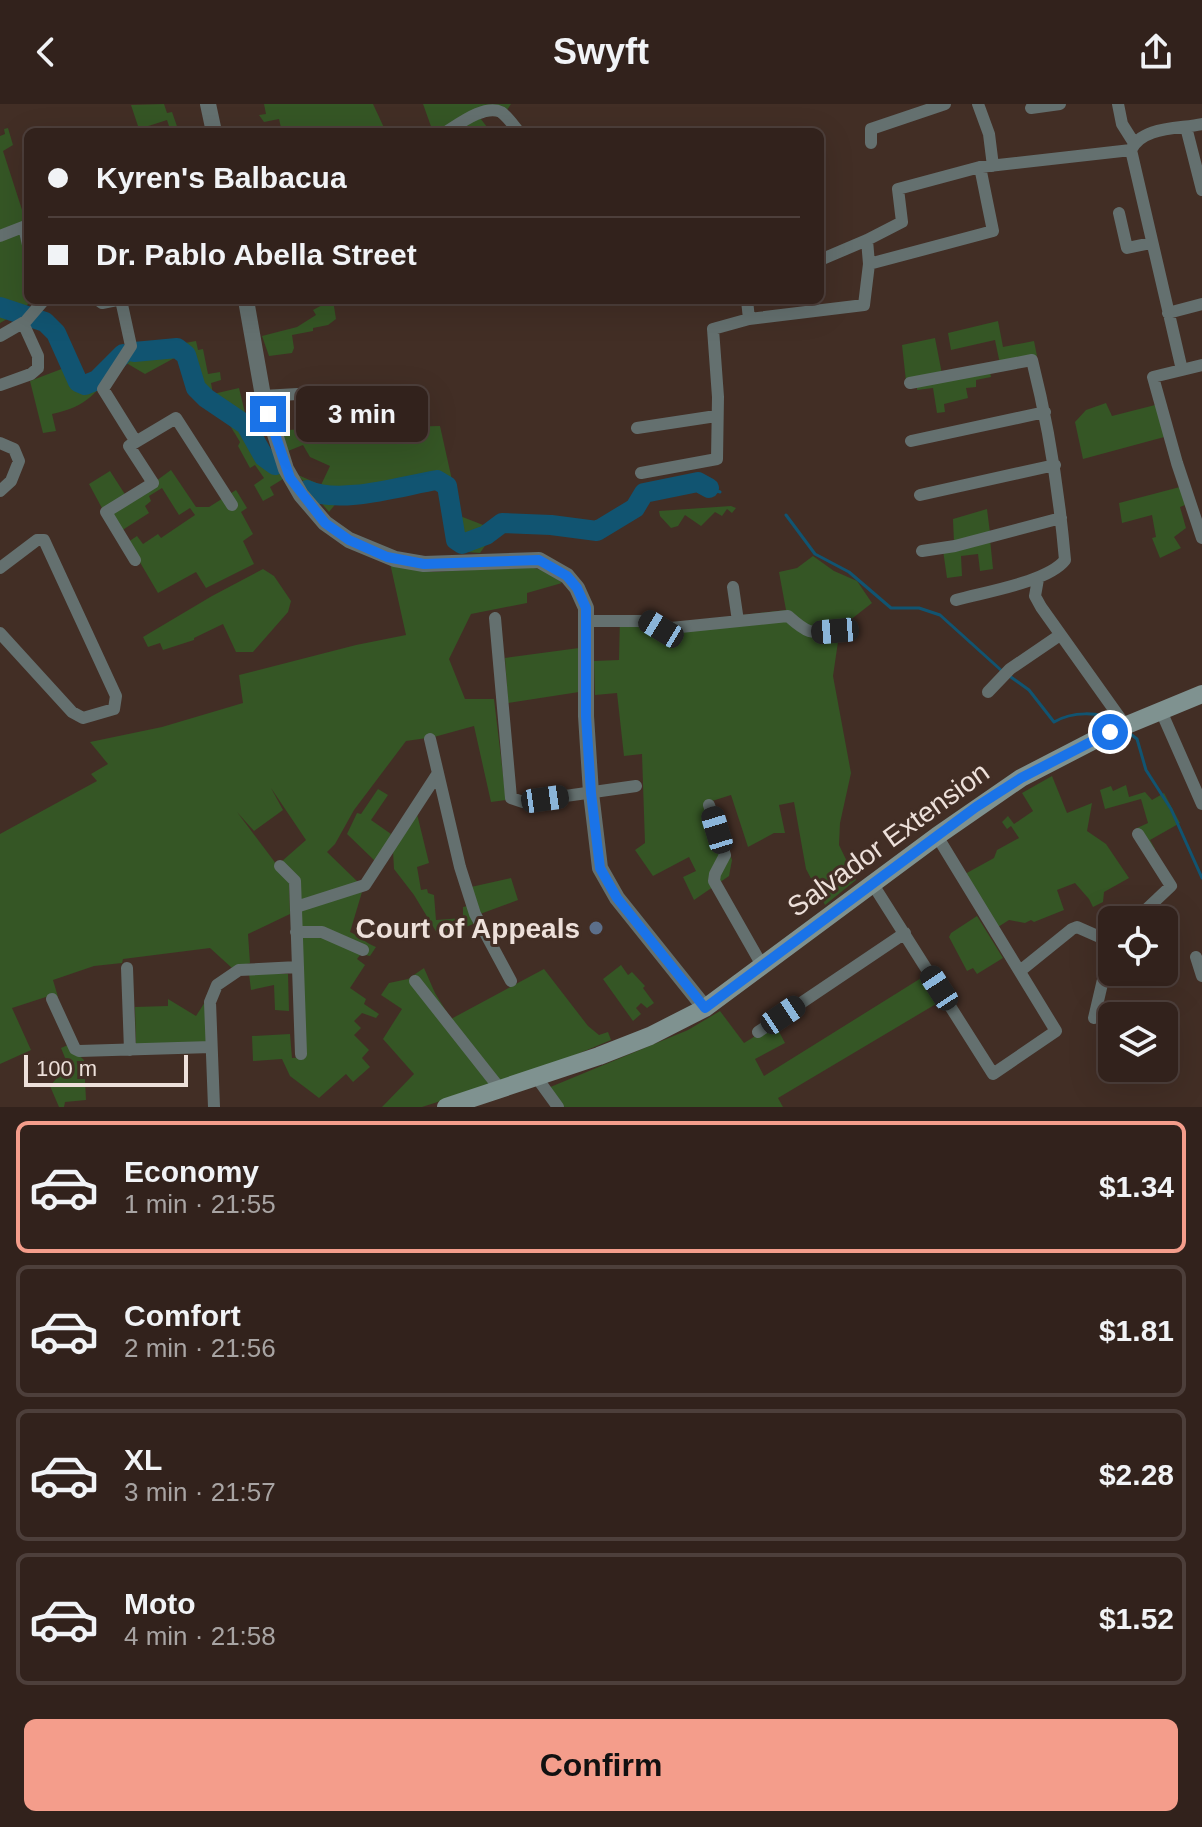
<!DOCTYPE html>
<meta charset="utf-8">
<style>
body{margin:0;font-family:Helvetica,sans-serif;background:#3d2f29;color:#f1f3f6;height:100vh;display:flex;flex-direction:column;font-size:30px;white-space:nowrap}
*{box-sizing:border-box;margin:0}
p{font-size:26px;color:#a8a4a3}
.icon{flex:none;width:44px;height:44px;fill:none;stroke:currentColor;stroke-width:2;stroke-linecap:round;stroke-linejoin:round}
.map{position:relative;height:1003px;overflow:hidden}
.sheet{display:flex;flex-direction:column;background:#32221c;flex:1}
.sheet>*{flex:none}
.banner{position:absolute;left:24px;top:24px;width:800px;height:176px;border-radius:12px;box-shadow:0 8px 32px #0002,0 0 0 2px #4d3f3b;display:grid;align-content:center;height:176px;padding:0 24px;background:#32221c}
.buttons{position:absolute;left:1098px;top:802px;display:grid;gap:16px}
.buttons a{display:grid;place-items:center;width:80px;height:80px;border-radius:12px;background:#32221c;box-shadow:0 8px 32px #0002,0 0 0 2px #4d3f3b;font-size:40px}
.scale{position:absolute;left:24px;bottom:20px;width:164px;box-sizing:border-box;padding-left:8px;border:4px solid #ede0da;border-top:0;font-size:22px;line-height:28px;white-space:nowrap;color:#ede0da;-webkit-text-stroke:6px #422e25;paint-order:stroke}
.end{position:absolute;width:36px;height:36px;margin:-18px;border:10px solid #1a73e8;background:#fff;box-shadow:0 0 0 4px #fff}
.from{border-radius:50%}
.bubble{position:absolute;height:56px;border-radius:12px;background:#32221c;box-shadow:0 8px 32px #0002,0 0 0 2px #4d3f3b;font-size:26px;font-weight:700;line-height:56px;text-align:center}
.car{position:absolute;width:24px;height:48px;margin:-24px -12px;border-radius:10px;box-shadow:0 0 6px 2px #0007;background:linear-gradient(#222 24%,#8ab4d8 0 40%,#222 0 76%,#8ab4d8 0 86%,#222 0)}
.banner b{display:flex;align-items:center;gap:28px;height:76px;font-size:30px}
.banner b+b{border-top:2px solid #4d3f3b}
.banner i{width:20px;height:20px;background:#f1f3f6}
ul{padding:14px 0 0;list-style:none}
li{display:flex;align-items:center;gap:24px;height:132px;margin:0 16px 12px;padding:0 8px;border:4px solid #4d3f3b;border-radius:12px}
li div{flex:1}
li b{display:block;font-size:30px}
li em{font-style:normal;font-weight:700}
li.on{border-color:#f49d8b}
li>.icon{width:72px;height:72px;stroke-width:1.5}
.button{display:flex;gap:16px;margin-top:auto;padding:16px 24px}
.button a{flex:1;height:92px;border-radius:12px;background:#f49d8b;color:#111;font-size:32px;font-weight:700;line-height:92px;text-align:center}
header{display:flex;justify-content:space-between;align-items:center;height:104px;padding:0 24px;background:#32221c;font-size:36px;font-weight:700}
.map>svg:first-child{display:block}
.green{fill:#355625}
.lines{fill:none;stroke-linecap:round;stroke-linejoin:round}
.stream{stroke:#115471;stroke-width:3}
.river{stroke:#115471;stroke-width:20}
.minor{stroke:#64706f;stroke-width:12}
.tertiary{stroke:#64706f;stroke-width:16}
.secondary{stroke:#7f9290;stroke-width:18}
.route{stroke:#1a73e8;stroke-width:10}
.service-dot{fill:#5c6f8a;stroke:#422e25;stroke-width:3}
.labels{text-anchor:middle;stroke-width:6;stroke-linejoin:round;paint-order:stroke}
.street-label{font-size:28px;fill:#ede0da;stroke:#422e25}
.poi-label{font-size:28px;font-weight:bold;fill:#ede0da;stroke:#422e25;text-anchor:end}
</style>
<header><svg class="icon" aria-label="back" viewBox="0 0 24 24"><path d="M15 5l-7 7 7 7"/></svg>Swyft<svg class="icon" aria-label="share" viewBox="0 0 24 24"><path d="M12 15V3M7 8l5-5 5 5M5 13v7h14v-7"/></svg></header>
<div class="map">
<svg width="1202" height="1003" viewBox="0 0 1202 1003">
<rect width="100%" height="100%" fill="#422e25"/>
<path class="green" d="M164,0l3,9 5,-1 7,20h-8l-4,-12 -28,9 -8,-24z
M264,0h109l13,28h-104l-3,-13 -15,3 -5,-7 7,-1z
M423,0h88l-6,9 -25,5 11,14h-58z
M8,24l5,17 -10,6 21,65 -4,21 8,29v34h4l-11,11 -21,12v-187l5,-2 -1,-5z
M325,196h8l3,19 -8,6 -15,3v3l-21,4 2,13 -2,5 -23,3 -7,-20 35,-9 19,-12 -3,-5 13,-7z
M998,217l5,26 31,-6 3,15 -37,8 -5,-24 -44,10 -3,-17z
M935,234l7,36 -36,7 -4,-36z
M196,237l2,9 5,-1 5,25 12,-2 1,8 -10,3 2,11 26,-6 7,29 9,6 8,30 10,-3 10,29 -13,8 4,8 -11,6 -9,-16 10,-7 -9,-13 -5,3 -12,-22 2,-4 -17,-28 -19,-13 -26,-45 -33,18 -17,-10 -12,-1c-18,30 -28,43 -64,51l4,17 -13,2 -13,-52 42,-16 9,14 11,-5 25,-26h19l15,-3 1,4z
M990,267l1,6 -15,3v7l-10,1 2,10 -24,6 1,8 -8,1 -4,-25 -16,2v-7z
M1106,299l6,13 47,-12 9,32 -85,23 -8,-37 11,-12z
M440,322l20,90 36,14 -16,23 -25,-2 -12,-54 -11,-12 -72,10 -12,5 -6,-4 -13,16 -31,-37 23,10 9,-19 -20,-9 -7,-12 -15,6 -7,-21z
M171,366l25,37h13l27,-17 11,18 -6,4 12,22 -10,7 11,23 -48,24 -10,-16 -38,21 -30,-51 9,-6 6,8 15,-10 3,4 34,-23 -5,-7 -11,7 -17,-27 -13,8 2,5 -6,5 4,7 -28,18 -10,-17z
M110,367l16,25 -23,14 -14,-26z
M1180,383l5,18 -5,2 6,21 -12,9 7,11 -21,10 -8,-20 4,-1 -4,-22 -30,8 -3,-20z
M731,402l5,2 -4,5 -5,-4 -5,7 -7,-4 -14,14 -16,-11 -7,11 -7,2 -11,-12 -1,-5z
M987,405l3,24 -36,9 -1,-23z
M990,435l3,30 -13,2 -2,-17 -17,2 1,20 -15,2 -4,-28z
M813,452l21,15 23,10 15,22 -32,25 -7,48 18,97 -11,50 -1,22 17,35 -31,25 -19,-36 -12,-67 -15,3 6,28h-11l-26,14 -17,-52 -19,6 20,59 -3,16 -35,24 -11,-23 13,-6 -7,-14 -36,19 -18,-26 10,-7 -3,-89 -18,2 -7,-63 -22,2 -1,-34 25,-1 1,-44 34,1 6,8 126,-15 -7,-38 18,-4z
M390,459l42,9 98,-5 18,5 14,11 -35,10v10l-56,11 -22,45 16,40h29l12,101 -15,2 -17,-76 -40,11 -28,4 -52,69 -19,34 -8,8 34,33 -60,18 -20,-41 25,-22 -35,-52 12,22 -29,21 -17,-19 52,69 1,33 -42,20 2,29 -18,5 -22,-20 -87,11 -1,4 -28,3 -41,14 5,17 -9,-1 -37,12 19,42 -31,14v-230l97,-53 -6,-7 17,-10 -18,-22 72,-15 81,-24 -4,-28 117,-30 50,-10z
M263,465l11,7 17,25 -3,11 -35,40h-17l-13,-28 -29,14v2l-31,10 -3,-7 -12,4 -5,-10 69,-41z
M579,544v44l-71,11 -3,-45z
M1052,672l15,37 25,-10 -5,28 19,13 23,34 -25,14 -1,10 -10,5 -4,-8 -14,-16 -18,7 7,20 -30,12 -3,-2 -6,3 -16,-3 -11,7 -33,-53 29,-16 3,-8 22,-12 -8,-12 -4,3 -5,-7 6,-6 6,8 19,-13 -11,-18z
M1126,681l3,12 16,-5 7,8 12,-7 16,30 -30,17 5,9 -4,3 -16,-23 13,-6 -7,-24 -36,10 -5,-19 11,-4 2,5z
M378,685l10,6 -17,25 20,14 -12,27 -5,-1 -27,-26 10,-21 4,1z
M417,710l12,49 -12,4 4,23 6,-1 1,4 6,2 2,25 27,-2v-11l5,-1 5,18 -33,14 -26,-43 -20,-26 -1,-18z
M511,774l7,22 -38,14 -9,-27z
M362,788l-12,40c10,4 15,11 26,15l-6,9 -9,-2 -4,5 8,6 -15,23 16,11 -2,5 15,10 -3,4 -14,-5 -8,8 7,7 -7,7 15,15 -7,8 8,9 -17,15 -7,-8 -27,24 -29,-22 -8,-17 -29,2 -1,-25 38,-2 2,24 14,-1 -5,-150z
M977,812l26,42 -26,16 -4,-6 -6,3 -18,-34 2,-4z
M621,861l7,10 4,-3 13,14 -2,2 11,15 -7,5 -6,-5 -5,5 5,6 -8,7 -30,-42z
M424,864l11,25 16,26 93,-50 44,57 11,9 9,-3 3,8 -67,28 -122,39h-40l32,-33 -31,-35 19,-30 -21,-14 8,-12 19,-4z
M249,870h39l1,37 -14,-1 -1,-25 -23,5z
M926,871l15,26 -163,97 5,9h-221l-14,-19 140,-58 32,-19 24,32 31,-19 10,19 -30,16 9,17z
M168,895l28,17 9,-14 2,41 -71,3 -1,-39 33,-1z
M68,941l16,15 2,40 -21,2 -1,5h-5l-9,-21 18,-21 -7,-17z"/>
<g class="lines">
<path class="stream" d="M709,384l11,4
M786,411l29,39 34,18 42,36h28l21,7 62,56
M1008,571l21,15 25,32c17,-10 46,-12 62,1
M1128,628l9,7 9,31 25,39 31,69"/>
<path class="river" d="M0,203l45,15 11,11 22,49 7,3 12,-5 26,-26
M134,248l43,-4 9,7 10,33 10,10 40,27 18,32 11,8
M307,386c33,15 94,-4 130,-10l10,6 9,54 6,4 24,-9 16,-12 49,2 46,6 38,-23 9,-15 54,-11 11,6"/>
<path class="minor" d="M978,0l11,30 4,32
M1118,0l4,20 12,19
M1031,4l29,-4
M1186,23l16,63
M446,28c13,-8 39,-28 55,-20 7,5 13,14 18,20
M871,39v-14l74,-25
M1119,109l8,35 24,-5
M24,123l4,18
M0,132l28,-11
M820,156l47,-20 35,-18 -4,-33 82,-22 151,-17
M869,160l124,-33 -13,-64
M98,196l4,3 15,-3
M121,196l10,46 -28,43 33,53
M747,196l2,19
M1168,209l34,-9
M0,232l26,-15 18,-21
M1202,261l-49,12 24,86 25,75
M1182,266l-51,-220c11,-24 48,-21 71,-26
M910,279l122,-23c17,67 27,132 33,200 -17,22 -81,32 -109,40
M0,281l31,-11 7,-6v-12l-15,-33
M263,292l104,-6
M637,324l79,-12
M911,337l134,-29
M0,339l14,6 5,12 -8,20 -11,10
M641,369l76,-14 1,-62 -5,-68 36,-10 115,-14 5,-41 -2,-24
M920,391l135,-30
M922,447l33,-5 106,-28
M135,456l-29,-48 47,-29 -24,-37 47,-28 56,87
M0,464l37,-28h7l72,156 -2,13 -31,9 -11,-6 -72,-79
M1038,475l-3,17 6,11 84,118
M733,483l5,34
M495,514l16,180 12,4 113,-16
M587,517h60l14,8 127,-13c19,17 22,18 47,15
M988,588l22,-23 50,-34
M1161,607l41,93
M430,635l30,128 15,47 36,67
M709,701l16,50 -10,19 -1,7 49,86
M280,762l15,15 6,173
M872,779l121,191 63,-43 -119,-195
M296,803l69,-22 73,-112
M1135,816l36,-34 -33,-52
M296,828h26l41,18
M1196,853l6,19
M127,864l3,82
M1020,867l52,-42 5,-2 34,15
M415,877l86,109
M52,895l23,50 4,2 132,-4
M1094,914l18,-77
M758,928l147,-99
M537,974l21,29
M214,1003l-4,-105 7,-17 22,-15 59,-3"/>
<path class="tertiary" d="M208,0l6,28
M246,196l17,96 23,73 15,26 24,28 24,17 46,19 29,5 115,-4 28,16 10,12 9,20v108l5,77 9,75 17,30 88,110"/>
<path class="secondary" d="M446,1003l153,-51 51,-20 55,-28 232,-172 84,-58 89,-46 92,-38"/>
</g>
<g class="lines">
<path class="route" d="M268,310l22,64 35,45 24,17 38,17 37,7 115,-4 28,16 10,12 9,20v108l5,77 9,75 17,30 88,110 271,-201 45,-29 89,-46"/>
</g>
<circle class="service-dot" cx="596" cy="824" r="8"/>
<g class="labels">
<g class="street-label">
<text transform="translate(888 735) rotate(-36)" y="10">Salvador Extension</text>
</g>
<g class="poi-label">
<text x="580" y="834">Court of Appeals</text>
</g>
</g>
</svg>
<div class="buttons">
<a><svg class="icon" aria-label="locate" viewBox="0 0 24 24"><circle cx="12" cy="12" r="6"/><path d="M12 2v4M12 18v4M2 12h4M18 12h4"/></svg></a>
<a><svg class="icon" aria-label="layers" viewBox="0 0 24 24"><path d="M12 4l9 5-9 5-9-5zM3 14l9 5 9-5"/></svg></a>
</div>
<div class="scale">100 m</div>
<i class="end from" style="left:1110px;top:628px"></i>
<i class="end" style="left:268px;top:310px"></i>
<div class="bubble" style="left:296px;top:282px;width:132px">3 min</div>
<i class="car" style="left:661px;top:525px;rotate:301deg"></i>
<i class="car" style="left:835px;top:527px;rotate:265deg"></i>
<i class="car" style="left:545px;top:695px;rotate:82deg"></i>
<i class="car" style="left:717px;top:726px;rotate:343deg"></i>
<i class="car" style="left:939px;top:884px;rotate:327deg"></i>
<i class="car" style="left:783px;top:911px;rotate:56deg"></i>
<div class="banner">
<b><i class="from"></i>Kyren's Balbacua</b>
<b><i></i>Dr. Pablo Abella Street</b>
</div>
</div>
<section class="sheet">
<ul>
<li class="on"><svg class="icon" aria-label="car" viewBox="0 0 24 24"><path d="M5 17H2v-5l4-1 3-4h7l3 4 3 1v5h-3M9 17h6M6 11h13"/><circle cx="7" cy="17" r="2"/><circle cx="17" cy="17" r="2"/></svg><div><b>Economy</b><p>1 min · 21:55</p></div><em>$1.34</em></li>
<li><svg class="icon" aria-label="car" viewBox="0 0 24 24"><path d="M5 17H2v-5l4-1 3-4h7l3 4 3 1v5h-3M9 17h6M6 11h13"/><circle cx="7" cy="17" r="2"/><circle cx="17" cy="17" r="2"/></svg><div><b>Comfort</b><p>2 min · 21:56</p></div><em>$1.81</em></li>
<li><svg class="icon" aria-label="car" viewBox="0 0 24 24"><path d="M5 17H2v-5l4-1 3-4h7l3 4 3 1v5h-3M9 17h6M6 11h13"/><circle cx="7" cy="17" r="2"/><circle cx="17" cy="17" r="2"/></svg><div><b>XL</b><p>3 min · 21:57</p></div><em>$2.28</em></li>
<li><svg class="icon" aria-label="car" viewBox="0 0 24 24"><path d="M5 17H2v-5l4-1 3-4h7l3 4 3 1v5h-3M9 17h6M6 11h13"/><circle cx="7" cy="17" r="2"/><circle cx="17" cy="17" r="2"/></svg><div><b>Moto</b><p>4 min · 21:58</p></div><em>$1.52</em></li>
</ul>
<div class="button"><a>Confirm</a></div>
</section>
